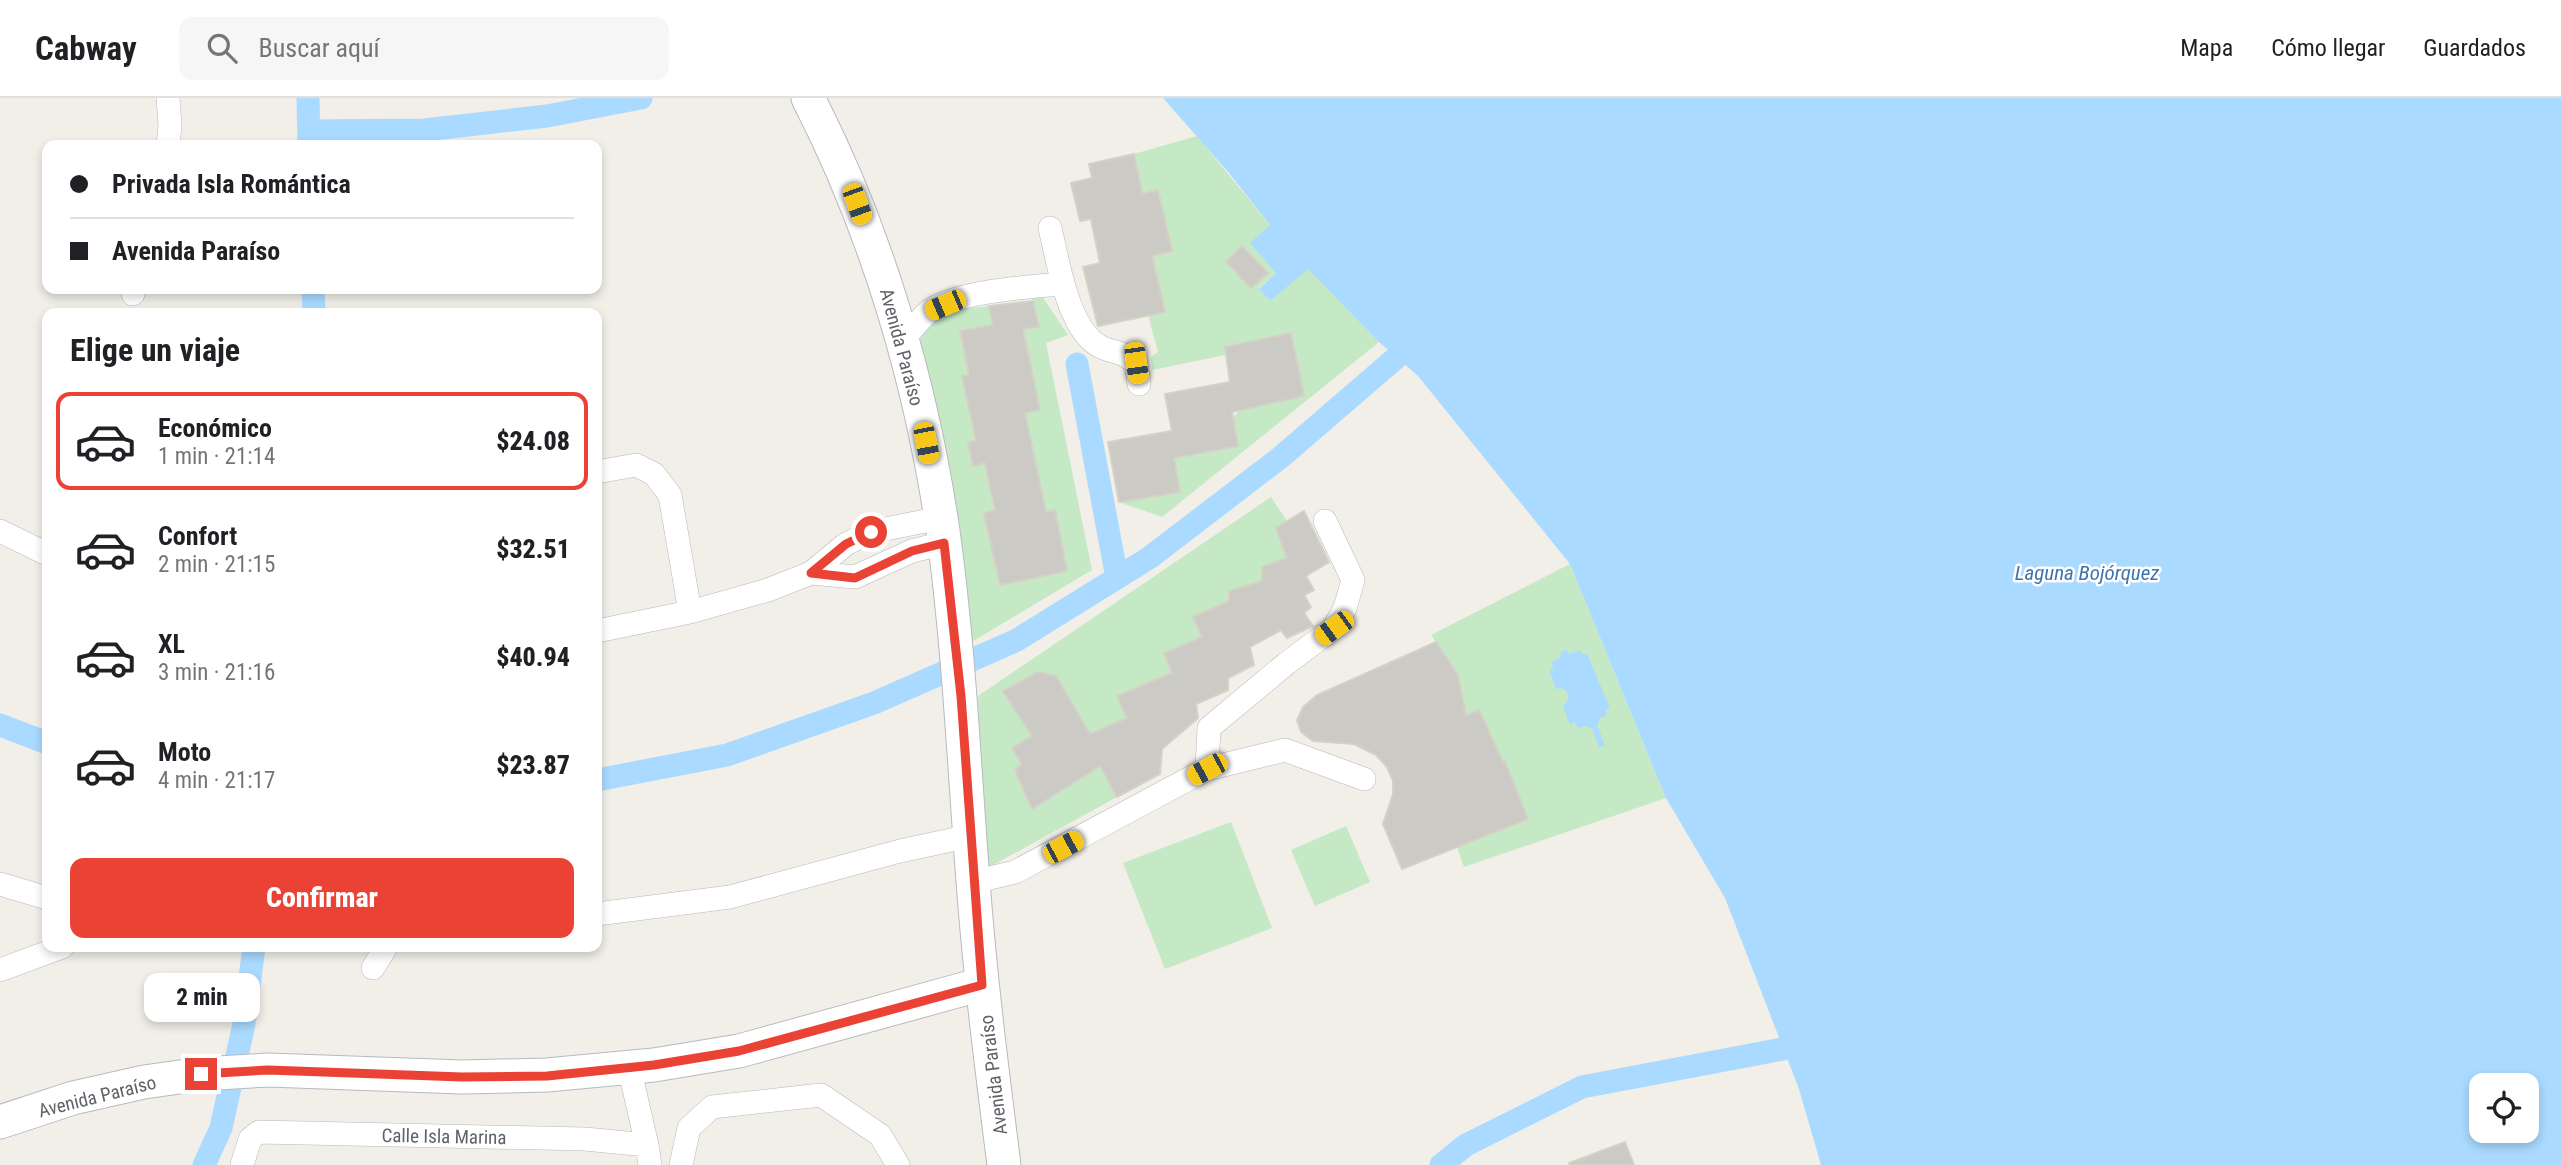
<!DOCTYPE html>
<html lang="es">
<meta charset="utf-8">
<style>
body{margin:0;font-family:"Roboto Condensed",sans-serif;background:#f6f6f6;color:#202124;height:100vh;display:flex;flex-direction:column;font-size:26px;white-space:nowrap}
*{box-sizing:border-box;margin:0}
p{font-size:23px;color:#757577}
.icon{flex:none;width:38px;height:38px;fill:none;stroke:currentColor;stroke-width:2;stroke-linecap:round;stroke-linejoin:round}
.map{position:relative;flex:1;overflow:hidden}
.sheet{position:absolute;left:42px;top:210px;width:560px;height:644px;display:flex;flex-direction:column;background:#fff;border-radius:14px;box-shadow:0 4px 10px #0003}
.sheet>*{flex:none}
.banner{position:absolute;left:42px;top:42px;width:560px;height:154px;border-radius:14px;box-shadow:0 4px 10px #0003;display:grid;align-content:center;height:154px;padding:0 28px;background:#fff}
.buttons{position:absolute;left:2469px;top:975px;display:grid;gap:14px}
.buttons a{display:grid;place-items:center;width:70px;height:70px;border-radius:14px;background:#fff;box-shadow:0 4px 10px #0003;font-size:35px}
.end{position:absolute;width:32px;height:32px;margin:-16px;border:9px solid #ea4335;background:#fff;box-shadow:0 0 0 4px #fff}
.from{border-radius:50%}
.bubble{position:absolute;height:49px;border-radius:14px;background:#fff;box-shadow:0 4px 10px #0003;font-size:23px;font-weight:800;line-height:49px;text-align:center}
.car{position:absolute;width:21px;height:42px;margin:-21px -10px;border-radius:9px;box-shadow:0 0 5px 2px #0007;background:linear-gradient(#f5c518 24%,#345 0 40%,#f5c518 0 76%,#345 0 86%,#f5c518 0)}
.banner b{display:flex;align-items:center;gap:24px;height:66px;font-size:26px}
.banner b+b{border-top:2px solid #e0e0e0}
.banner i{width:18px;height:18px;background:#202124}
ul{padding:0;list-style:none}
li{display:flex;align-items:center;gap:21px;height:98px;margin:0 14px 10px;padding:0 14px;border:4px solid transparent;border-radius:14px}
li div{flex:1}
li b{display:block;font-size:26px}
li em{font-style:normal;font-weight:800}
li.on{border-color:#ea4335}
li>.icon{width:63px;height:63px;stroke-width:1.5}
h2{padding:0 28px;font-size:32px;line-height:84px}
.action{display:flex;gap:14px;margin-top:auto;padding:14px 28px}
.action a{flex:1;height:80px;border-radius:14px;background:#ea4335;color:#fff;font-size:28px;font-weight:800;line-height:80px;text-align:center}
header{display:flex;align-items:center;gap:42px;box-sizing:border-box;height:98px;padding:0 35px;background:#fff;border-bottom:2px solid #e0e0e0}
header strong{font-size:33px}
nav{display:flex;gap:38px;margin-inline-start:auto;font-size:24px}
.search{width:490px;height:63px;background:#f6f6f6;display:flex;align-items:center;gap:18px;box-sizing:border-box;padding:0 24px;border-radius:14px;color:#757577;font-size:26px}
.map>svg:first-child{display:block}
.green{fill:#c5e8c5}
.water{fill:#aadaff;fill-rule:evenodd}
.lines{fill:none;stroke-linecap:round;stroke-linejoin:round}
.stream{stroke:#aadaff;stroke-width:6}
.canal{stroke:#aadaff;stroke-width:23}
.building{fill:#cccac5;stroke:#d6d1c6;stroke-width:2}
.street-casing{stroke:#b5b8bc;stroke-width:24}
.secondary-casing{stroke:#b6babf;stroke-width:35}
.street{stroke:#fff;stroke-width:23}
.secondary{stroke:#fff;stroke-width:33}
.route{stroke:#ea4335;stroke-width:9}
.labels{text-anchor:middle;stroke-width:5;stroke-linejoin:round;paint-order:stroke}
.street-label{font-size:19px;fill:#5f6368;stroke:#fff}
.water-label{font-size:21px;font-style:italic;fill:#4174aa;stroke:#fff}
</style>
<header>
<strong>Cabway</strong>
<div class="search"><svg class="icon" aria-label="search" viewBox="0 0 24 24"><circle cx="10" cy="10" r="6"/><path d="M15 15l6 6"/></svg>Buscar aquí</div>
<nav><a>Mapa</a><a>Cómo llegar</a><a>Guardados</a></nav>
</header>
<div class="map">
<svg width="2561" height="1067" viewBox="0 0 2561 1067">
<rect width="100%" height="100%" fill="#f1efe8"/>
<path class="green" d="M1197,38l73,89 6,48 -17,15 11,13 38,-33 71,74 -217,175 -43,-15 61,-10 -6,-34 64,-12 -5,-29 7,-7 64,-14 -14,-63 -64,14 -1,8 -73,15 -1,-13 7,-5 -10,-37 17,-4 -13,-55 20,-5 -14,-60 -16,3 -8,-40z
M1042,198l26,39 -22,8 46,227 -127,76 -50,-294c17,-42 33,-41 74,-46l4,19 -33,7 9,43 -7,2 14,64 -7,1 5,24 11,-3 10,47 -11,3 15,71 68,-13 -12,-60 -9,1 -21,-99 15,-3 -17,-81 16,-3 -7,-29z
M1271,399l16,24 -11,8 11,29 -25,9v14l-32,10 -1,10 -35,16 8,20 -38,16 8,20 -55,23 10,22 -32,13 -9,10 31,56 -133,73 -6,-174z
M1570,466l96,234 -202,69 -7,-20 48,-86 -89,36 20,-155 -5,-7z
M1231,724l41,106 -107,41 -42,-106z
M1346,728l24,56 -55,24 -24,-56z"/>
<path class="water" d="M1163,0h1398v1067h-740l-22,-76 -74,-191 -59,-100 -96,-234 -152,-188 -39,-34 -71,-73 -38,32 -11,-12 17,-16 -26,-30 20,-18 -41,-52zM2527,987v45h-45v-45z
M1566,552l4,4 10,-4 3,5 4,-1 23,54 -5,2 2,5 -7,3 -4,12 -11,-4 -7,2 -3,-6 -5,3 -7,-19 6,-7 -2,-7 -5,-4 -6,1 -7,-19 5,-2 -3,-6 9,-4 1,-6z"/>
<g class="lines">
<path class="stream" d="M1596,632l5,14"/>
<path class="canal" d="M308,0l1,47
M309,33l115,-1 123,-14 94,-18
M313,191l1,24
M1077,266l40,214
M0,627l47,18
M597,682l130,-25 147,-52 143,-63 132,-82 132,-101 116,-100
M204,1067l17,-37 23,-104 10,-77
M1441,1067l25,-20 116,-58 201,-38"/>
</g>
<path class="building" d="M1134,56l8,40 16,-4 14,61 -20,5 13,56 -67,14 -15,-59 17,-4 -9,-44 -11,2 -9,-38 21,-5 -3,-14z
M1242,148l26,27 -17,15 -25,-26z
M1033,203l6,26 -16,2 17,81 -15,3 21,99 9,-2 12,61 -67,14 -16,-72 11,-3 -10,-47 -12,3 -5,-24 8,-1 -14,-65 7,-1 -9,-44 33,-6 -4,-19z
M1291,235l13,63 -72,16 6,34 -64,12 6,34 -61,10 -11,-60 64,-11 -7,-37 65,-12 -5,-35z
M1304,413l25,51 -23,14 8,14 -10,5 7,12 -7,6 9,13 -26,12 -6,-8 -31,17 4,18 -26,13v12l-32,14 2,14 -36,31 -2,25 -43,23 -17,-31 -68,43 -17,-39 7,-6 -10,-16 20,-12 -29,-45 35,-19 18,4 34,58 37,-16 -10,-22 55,-23 -8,-20 38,-16 -9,-20 36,-16v-10l33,-10v-14l25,-9 -11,-30z
M1436,544l22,33 8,41 13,-6 24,52 2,-1 23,58 -126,50 -19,-45 10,-30v-13l-6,-14 -11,-12 -22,-11 -41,-3 -12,-9 -4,-12 6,-13 14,-12z
M1625,1044l9,23h-64l-1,-2z"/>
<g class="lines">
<defs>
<path id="street" d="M168,47l2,-19 -2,-28
M1050,130c8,33 18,103 51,119 15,7 20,3 35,16l3,21
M133,196l1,-5
M902,243c8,-9 17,-21 26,-29 28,-21 100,-25 135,-28
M597,374l39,-7 18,9 16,21 20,117
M0,433l47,23
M811,475l44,4 57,-26 32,-8
M597,533l93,-19 78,-22 43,-17 35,-29 25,-12 69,-14
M1207,671l2,-41 78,-65 47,-35 11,-20 8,-28 -28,-59
M973,784l42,-10 192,-103 78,-19 79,29
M0,786l47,14
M597,816l133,-17 170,-46 70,-15
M373,870l13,-21
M0,872l62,-23
M629,969l18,78
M242,1067l8,-26 9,-7 326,7 62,6 3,20
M681,1067l8,-37 23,-21 109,-12 59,40 18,30"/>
<path id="secondary" d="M808,0c69,134 113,284 135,433 16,116 21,233 30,350 7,95 19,190 31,284
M0,1024l73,-24 71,-16 57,-8 67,-4 194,7 85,-2 107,-10 85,-14 243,-67"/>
</defs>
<use href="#street" class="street-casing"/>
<use href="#secondary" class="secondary-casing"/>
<use href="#street" class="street"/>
<use href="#secondary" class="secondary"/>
</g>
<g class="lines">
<path class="route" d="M201,976l67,-4 194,7 85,-1 107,-11 85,-14 243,-66 -21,-289 -17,-153 -32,8 -57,27 -44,-5 35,-29 25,-12"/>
</g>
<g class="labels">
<g class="street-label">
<text transform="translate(902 249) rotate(75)" y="7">Avenida Paraíso</text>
<text transform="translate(993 977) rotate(-97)" y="7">Avenida Paraíso</text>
<text transform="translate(97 998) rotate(-14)" y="7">Avenida Paraíso</text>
<text transform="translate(444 1038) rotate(1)" y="7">Calle Isla Marina</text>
</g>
<g class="water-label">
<text x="2087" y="482">Laguna Bojórquez</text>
</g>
</g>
</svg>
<div class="buttons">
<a><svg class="icon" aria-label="locate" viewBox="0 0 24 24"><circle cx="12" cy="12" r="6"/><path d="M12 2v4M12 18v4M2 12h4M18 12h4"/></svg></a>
</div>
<i class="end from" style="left:871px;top:434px"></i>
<i class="end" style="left:201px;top:976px"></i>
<div class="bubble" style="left:144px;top:875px;width:116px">2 min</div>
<i class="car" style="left:857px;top:106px;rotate:160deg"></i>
<i class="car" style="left:945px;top:207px;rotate:247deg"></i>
<i class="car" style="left:1136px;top:265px;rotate:172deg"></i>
<i class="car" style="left:926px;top:345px;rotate:169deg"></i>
<i class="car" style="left:1334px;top:530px;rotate:234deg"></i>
<i class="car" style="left:1207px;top:671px;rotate:242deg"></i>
<i class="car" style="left:1063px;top:749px;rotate:62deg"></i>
<div class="banner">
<b><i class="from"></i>Privada Isla Romántica</b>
<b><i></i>Avenida Paraíso</b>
</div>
<section class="sheet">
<h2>Elige un viaje</h2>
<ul>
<li class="on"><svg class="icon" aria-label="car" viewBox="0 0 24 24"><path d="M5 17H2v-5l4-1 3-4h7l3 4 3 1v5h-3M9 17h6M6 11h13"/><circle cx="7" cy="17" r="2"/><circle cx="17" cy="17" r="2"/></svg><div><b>Económico</b><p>1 min · 21:14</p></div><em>$24.08</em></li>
<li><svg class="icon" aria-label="car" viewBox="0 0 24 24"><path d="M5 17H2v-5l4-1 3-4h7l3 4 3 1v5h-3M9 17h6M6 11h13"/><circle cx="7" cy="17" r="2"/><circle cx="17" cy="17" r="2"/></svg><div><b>Confort</b><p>2 min · 21:15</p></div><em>$32.51</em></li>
<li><svg class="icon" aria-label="car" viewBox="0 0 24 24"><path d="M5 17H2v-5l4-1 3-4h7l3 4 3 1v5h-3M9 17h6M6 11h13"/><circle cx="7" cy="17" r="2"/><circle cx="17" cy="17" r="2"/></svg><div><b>XL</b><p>3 min · 21:16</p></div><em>$40.94</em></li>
<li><svg class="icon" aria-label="car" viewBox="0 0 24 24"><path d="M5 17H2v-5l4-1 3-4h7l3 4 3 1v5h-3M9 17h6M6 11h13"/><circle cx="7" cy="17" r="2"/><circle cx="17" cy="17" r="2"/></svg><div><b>Moto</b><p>4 min · 21:17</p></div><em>$23.87</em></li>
</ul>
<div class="action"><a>Confirmar</a></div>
</section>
</div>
